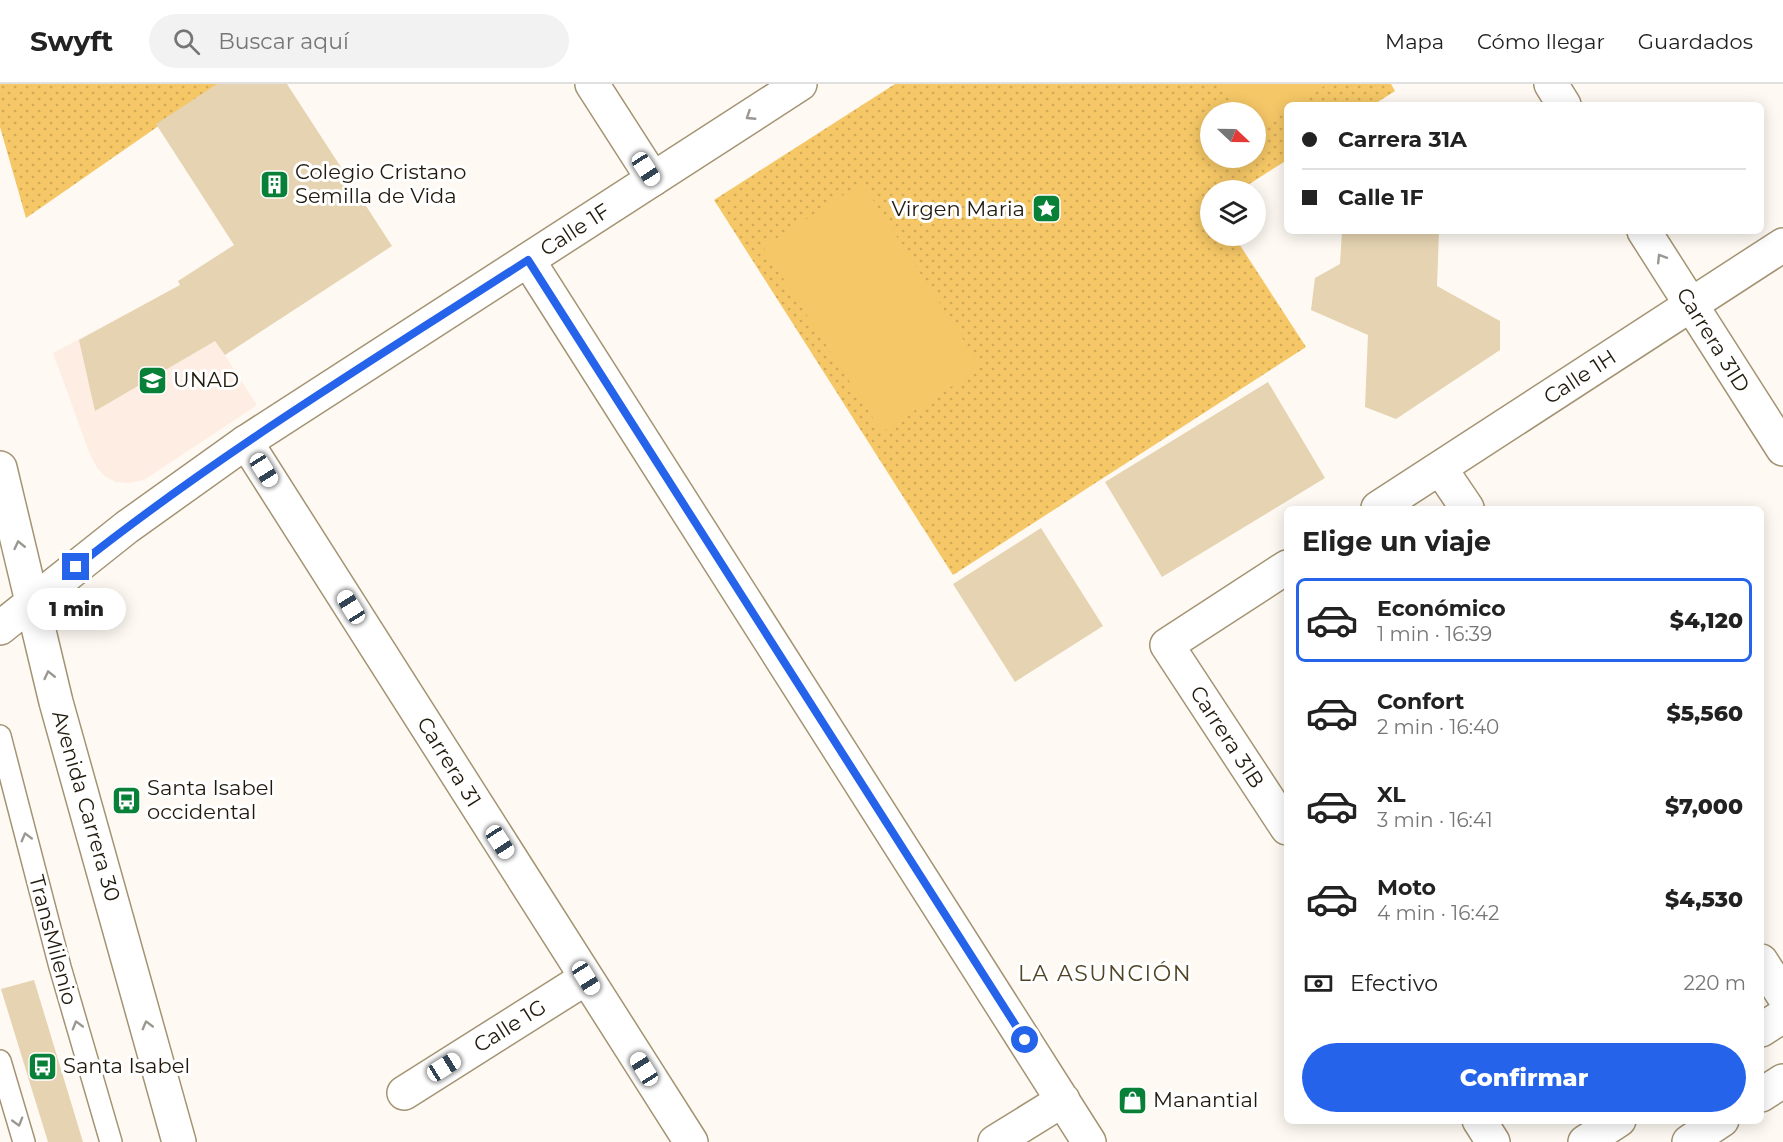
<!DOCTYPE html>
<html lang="es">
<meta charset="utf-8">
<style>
body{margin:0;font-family:Montserrat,sans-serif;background:#f2f2f2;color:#222;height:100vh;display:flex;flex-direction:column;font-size:22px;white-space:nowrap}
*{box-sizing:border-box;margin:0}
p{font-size:20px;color:#767676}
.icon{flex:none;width:33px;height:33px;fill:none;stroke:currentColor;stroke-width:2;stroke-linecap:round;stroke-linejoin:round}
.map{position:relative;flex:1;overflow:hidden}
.side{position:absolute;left:1284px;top:422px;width:480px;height:618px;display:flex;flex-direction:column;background:#fff;border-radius:9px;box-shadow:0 3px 15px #0003}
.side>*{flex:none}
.top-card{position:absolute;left:1284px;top:18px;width:480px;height:132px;border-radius:9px;box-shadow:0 3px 15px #0003;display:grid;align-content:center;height:132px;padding:0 18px;background:#fff}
.needle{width:39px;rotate:112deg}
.buttons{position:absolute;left:1200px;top:18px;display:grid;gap:12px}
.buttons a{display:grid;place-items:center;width:66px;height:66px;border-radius:50%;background:#fff;box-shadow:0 3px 15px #0003;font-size:30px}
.end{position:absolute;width:27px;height:27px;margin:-14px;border:8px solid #2563eb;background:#fff;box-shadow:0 0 0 3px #fff}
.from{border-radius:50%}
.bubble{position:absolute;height:42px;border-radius:21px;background:#fff;box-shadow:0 3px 15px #0003;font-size:20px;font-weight:800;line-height:42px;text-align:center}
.car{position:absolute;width:18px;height:36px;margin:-18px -9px;border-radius:8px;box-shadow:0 0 4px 2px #0007;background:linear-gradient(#fff 24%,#345 0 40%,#fff 0 76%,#345 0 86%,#fff 0)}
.top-card b{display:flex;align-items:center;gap:21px;height:57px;font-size:22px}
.top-card b+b{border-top:2px solid #e0e0e0}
.top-card i{width:15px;height:15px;background:#222}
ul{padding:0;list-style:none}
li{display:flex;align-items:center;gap:18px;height:84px;margin:0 12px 9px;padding:0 6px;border:3px solid transparent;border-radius:9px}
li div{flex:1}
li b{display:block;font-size:22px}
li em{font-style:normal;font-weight:800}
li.on{border-color:#2563eb}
li>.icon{width:54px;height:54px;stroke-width:1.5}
h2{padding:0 18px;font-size:27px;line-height:72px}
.pay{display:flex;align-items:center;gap:15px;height:66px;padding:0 18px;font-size:22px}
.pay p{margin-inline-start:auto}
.button{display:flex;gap:12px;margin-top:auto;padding:12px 18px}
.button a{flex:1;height:69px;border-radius:36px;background:#2563eb;color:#fff;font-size:24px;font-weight:800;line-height:69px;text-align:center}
header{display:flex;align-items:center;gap:36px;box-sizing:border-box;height:84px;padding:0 30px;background:#fff;border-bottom:2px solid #e0e0e0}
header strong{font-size:28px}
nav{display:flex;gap:33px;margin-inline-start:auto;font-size:21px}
.search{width:420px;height:54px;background:#f2f2f2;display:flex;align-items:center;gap:15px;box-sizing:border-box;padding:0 21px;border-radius:33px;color:#767676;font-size:22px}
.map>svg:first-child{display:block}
.education{fill:#feede2}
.grass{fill:url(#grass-dots);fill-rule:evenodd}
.pitch{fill:#f5c766}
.building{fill:#e5d3b1}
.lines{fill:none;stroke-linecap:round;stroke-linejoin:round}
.lane-casing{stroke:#a49373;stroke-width:24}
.street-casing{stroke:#a49373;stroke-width:36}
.secondary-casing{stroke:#a49373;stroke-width:36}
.highway-casing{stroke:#a49373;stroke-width:36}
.lane{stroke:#fff;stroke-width:21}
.street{stroke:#fff;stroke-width:33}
.secondary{stroke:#fff;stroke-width:33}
.highway{stroke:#fff;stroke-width:33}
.oneway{stroke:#9b9892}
.route{stroke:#2563eb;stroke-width:8}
.labels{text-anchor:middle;stroke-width:6;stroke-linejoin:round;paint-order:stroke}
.poi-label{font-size:21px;fill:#211a0d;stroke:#fff;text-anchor:start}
.street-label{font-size:21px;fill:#211a0d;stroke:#fff}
.neighbourhood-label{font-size:22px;letter-spacing:1.5px;fill:#524325;stroke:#fff}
</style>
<header>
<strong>Swyft</strong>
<div class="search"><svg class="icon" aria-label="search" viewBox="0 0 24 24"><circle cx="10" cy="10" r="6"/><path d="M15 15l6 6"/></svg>Buscar aquí</div>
<nav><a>Mapa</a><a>Cómo llegar</a><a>Guardados</a></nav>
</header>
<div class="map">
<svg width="1783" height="1058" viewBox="0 0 1783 1058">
<defs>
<pattern id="grass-dots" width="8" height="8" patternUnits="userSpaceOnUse" patternTransform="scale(1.5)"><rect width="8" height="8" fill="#f5c766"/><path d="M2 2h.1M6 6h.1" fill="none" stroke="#d2aa57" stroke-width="1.8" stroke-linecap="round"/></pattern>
</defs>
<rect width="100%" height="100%" fill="#fefaf3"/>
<path class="education" d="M180,201l77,120 -113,75 -16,3 -12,-1 -10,-5 -9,-9 -8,-16 -36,-99z"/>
<path class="grass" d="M0,0h219l-193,134 -26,-91z
M895,0h496l4,7 -22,14h-86v55l-47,30h-30v46h24l72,111 -353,228 -239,-375zM1210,28h46v46h-46z"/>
<path class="pitch" d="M1221,0h106l-31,21h-9v6l-31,21v-20h-16z
M862,99l119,184 -99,65 -119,-185z"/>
<path class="building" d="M217,0h70l105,162 -167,109 -10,-14 -120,70 -16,-71 101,-55 -2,-4 56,-36 -78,-121z
M1342,147h97l-2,55 63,35v29l-104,69 -31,-12 3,-72 -57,-25 4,-32 25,-14z
M1268,298l57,96 -163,99 -57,-95z
M1041,444l62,98 -88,56 -62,-98z
M34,896l49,162h-35l-47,-153z"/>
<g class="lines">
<defs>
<path id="lane" d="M0,652l60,231 51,175
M0,977l24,81"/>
<path id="street" d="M592,0l61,95
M528,176l561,882
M246,358l445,700
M1440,384l27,40
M1378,424l405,-263
M1287,483l-120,78 120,183
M1761,877l22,34
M404,1009l182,-115
M1479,1036l14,22
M995,1058l68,-42"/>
<path id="secondary" d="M1551,0l13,21
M1644,147l139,218
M0,544l127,-101 119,-85 554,-358
M1761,946l22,-14
M1761,1011l22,-14
M1585,1058l34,-22
M1689,1058l33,-22"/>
<path id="highway" d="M0,384l56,234 123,440"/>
</defs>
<use href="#lane" class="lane-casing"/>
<use href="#street" class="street-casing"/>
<use href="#secondary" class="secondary-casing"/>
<use href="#highway" class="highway-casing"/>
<use href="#lane" class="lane"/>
<use href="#street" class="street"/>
<use href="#secondary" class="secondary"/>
<use href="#highway" class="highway"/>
</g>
<defs><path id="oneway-chevron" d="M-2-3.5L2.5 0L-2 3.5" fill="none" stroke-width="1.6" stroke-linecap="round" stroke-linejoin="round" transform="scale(1.5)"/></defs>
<g class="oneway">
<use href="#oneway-chevron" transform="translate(750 32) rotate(147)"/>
<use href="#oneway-chevron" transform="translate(1661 174) rotate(-122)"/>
<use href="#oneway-chevron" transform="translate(19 461) rotate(-103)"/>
<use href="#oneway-chevron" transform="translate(49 591) rotate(-103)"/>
<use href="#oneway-chevron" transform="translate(26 753) rotate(-105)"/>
<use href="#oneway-chevron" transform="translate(77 941) rotate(-106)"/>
<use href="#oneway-chevron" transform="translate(147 941) rotate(-105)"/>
<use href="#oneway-chevron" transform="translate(18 1038) rotate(74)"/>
</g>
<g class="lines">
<path class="route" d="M76,483c142,-113 299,-208 452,-307l497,780"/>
</g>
<defs>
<symbol id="building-square" viewBox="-11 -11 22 22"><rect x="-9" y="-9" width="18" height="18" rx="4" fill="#088038" stroke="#fff"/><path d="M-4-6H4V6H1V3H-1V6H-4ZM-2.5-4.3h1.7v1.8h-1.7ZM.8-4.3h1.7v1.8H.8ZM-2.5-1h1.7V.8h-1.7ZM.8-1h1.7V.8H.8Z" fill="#fff"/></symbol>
<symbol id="sight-square" viewBox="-11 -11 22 22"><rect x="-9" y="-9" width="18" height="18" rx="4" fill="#088038" stroke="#fff"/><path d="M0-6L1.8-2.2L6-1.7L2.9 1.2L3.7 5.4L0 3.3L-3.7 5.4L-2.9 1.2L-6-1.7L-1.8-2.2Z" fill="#fff"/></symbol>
<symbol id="university-square" viewBox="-11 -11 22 22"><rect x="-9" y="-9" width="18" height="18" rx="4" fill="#088038" stroke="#fff"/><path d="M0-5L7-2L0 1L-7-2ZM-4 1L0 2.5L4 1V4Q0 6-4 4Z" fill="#fff"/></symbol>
<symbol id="bus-square" viewBox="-11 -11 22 22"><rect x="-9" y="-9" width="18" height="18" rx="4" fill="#088038" stroke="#fff"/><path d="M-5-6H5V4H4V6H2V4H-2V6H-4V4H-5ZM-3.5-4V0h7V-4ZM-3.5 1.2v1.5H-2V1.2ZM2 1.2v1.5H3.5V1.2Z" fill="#fff"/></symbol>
<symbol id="shop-square" viewBox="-11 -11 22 22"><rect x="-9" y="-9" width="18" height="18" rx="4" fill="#088038" stroke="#fff"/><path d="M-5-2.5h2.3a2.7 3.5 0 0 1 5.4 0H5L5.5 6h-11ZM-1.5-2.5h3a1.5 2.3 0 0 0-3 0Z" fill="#fff"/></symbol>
</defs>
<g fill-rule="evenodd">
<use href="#building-square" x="258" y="84" width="33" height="33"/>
<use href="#sight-square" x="1030" y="108" width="33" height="33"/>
<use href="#university-square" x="136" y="280" width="33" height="33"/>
<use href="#bus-square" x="110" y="700" width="33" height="33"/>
<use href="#bus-square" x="26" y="966" width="33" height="33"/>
<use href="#shop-square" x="1116" y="1000" width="33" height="33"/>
</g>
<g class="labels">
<g class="poi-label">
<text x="295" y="95">Colegio Cristano<tspan x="295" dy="24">Semilla de Vida</tspan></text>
<text x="1025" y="132" text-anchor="end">Virgen Maria</text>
<text x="173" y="303">UNAD</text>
<text x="147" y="711">Santa Isabel<tspan x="147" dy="24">occidental</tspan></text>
<text x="63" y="989">Santa Isabel</text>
<text x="1153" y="1023">Manantial</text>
</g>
<g class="street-label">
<text transform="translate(575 146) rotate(-33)" y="7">Calle 1F</text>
<text transform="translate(1713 256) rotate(58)" y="7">Carrera 31D</text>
<text transform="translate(1580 293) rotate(-33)" y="7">Calle 1H</text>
<text transform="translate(1227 653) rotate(57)" y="7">Carrera 31B</text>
<text transform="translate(449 678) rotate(58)" y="7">Carrera 31</text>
<text transform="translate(86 722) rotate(74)" y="7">Avenida Carrera 30</text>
<text transform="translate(53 856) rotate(75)" y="7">TransMilenio</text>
<text transform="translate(510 942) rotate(-32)" y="7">Calle 1G</text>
</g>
<g class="neighbourhood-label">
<text x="1105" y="897">LA ASUNCIÓN</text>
</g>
</g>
</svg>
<div class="buttons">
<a><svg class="needle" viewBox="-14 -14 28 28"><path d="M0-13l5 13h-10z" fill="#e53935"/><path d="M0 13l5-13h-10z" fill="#767676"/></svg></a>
<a><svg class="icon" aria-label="layers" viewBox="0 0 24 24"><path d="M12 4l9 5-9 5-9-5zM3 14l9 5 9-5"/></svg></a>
</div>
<i class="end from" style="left:1025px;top:956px"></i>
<i class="end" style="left:76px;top:483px"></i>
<div class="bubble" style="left:27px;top:504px;width:99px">1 min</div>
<i class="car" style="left:646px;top:85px;rotate:147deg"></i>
<i class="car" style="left:264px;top:386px;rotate:148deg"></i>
<i class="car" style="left:351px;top:523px;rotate:328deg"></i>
<i class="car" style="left:500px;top:758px;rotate:147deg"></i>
<i class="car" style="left:586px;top:894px;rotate:148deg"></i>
<i class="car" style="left:444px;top:983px;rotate:58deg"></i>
<i class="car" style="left:644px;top:985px;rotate:328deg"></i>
<div class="top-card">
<b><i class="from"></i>Carrera 31A</b>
<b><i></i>Calle 1F</b>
</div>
<section class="side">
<h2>Elige un viaje</h2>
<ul>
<li class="on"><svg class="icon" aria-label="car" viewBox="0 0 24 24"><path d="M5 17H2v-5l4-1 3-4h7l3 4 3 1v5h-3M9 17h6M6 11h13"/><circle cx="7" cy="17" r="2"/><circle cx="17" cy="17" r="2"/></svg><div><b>Económico</b><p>1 min · 16:39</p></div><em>$4,120</em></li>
<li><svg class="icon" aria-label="car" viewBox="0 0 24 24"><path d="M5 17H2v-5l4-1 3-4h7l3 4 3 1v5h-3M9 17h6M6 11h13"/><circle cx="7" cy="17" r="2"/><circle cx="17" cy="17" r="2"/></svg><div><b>Confort</b><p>2 min · 16:40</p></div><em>$5,560</em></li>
<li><svg class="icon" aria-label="car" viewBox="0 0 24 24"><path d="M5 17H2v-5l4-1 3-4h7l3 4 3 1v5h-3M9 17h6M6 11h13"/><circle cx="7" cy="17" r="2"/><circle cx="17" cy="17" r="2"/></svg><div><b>XL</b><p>3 min · 16:41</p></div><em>$7,000</em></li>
<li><svg class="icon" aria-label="car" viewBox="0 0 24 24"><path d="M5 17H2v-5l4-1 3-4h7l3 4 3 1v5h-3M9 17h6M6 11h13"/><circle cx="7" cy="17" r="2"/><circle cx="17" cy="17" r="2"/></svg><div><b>Moto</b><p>4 min · 16:42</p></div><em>$4,530</em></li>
</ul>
<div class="pay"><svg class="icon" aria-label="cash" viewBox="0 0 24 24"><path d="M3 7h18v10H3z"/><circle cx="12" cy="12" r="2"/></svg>Efectivo<p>220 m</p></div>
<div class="button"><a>Confirmar</a></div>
</section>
</div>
